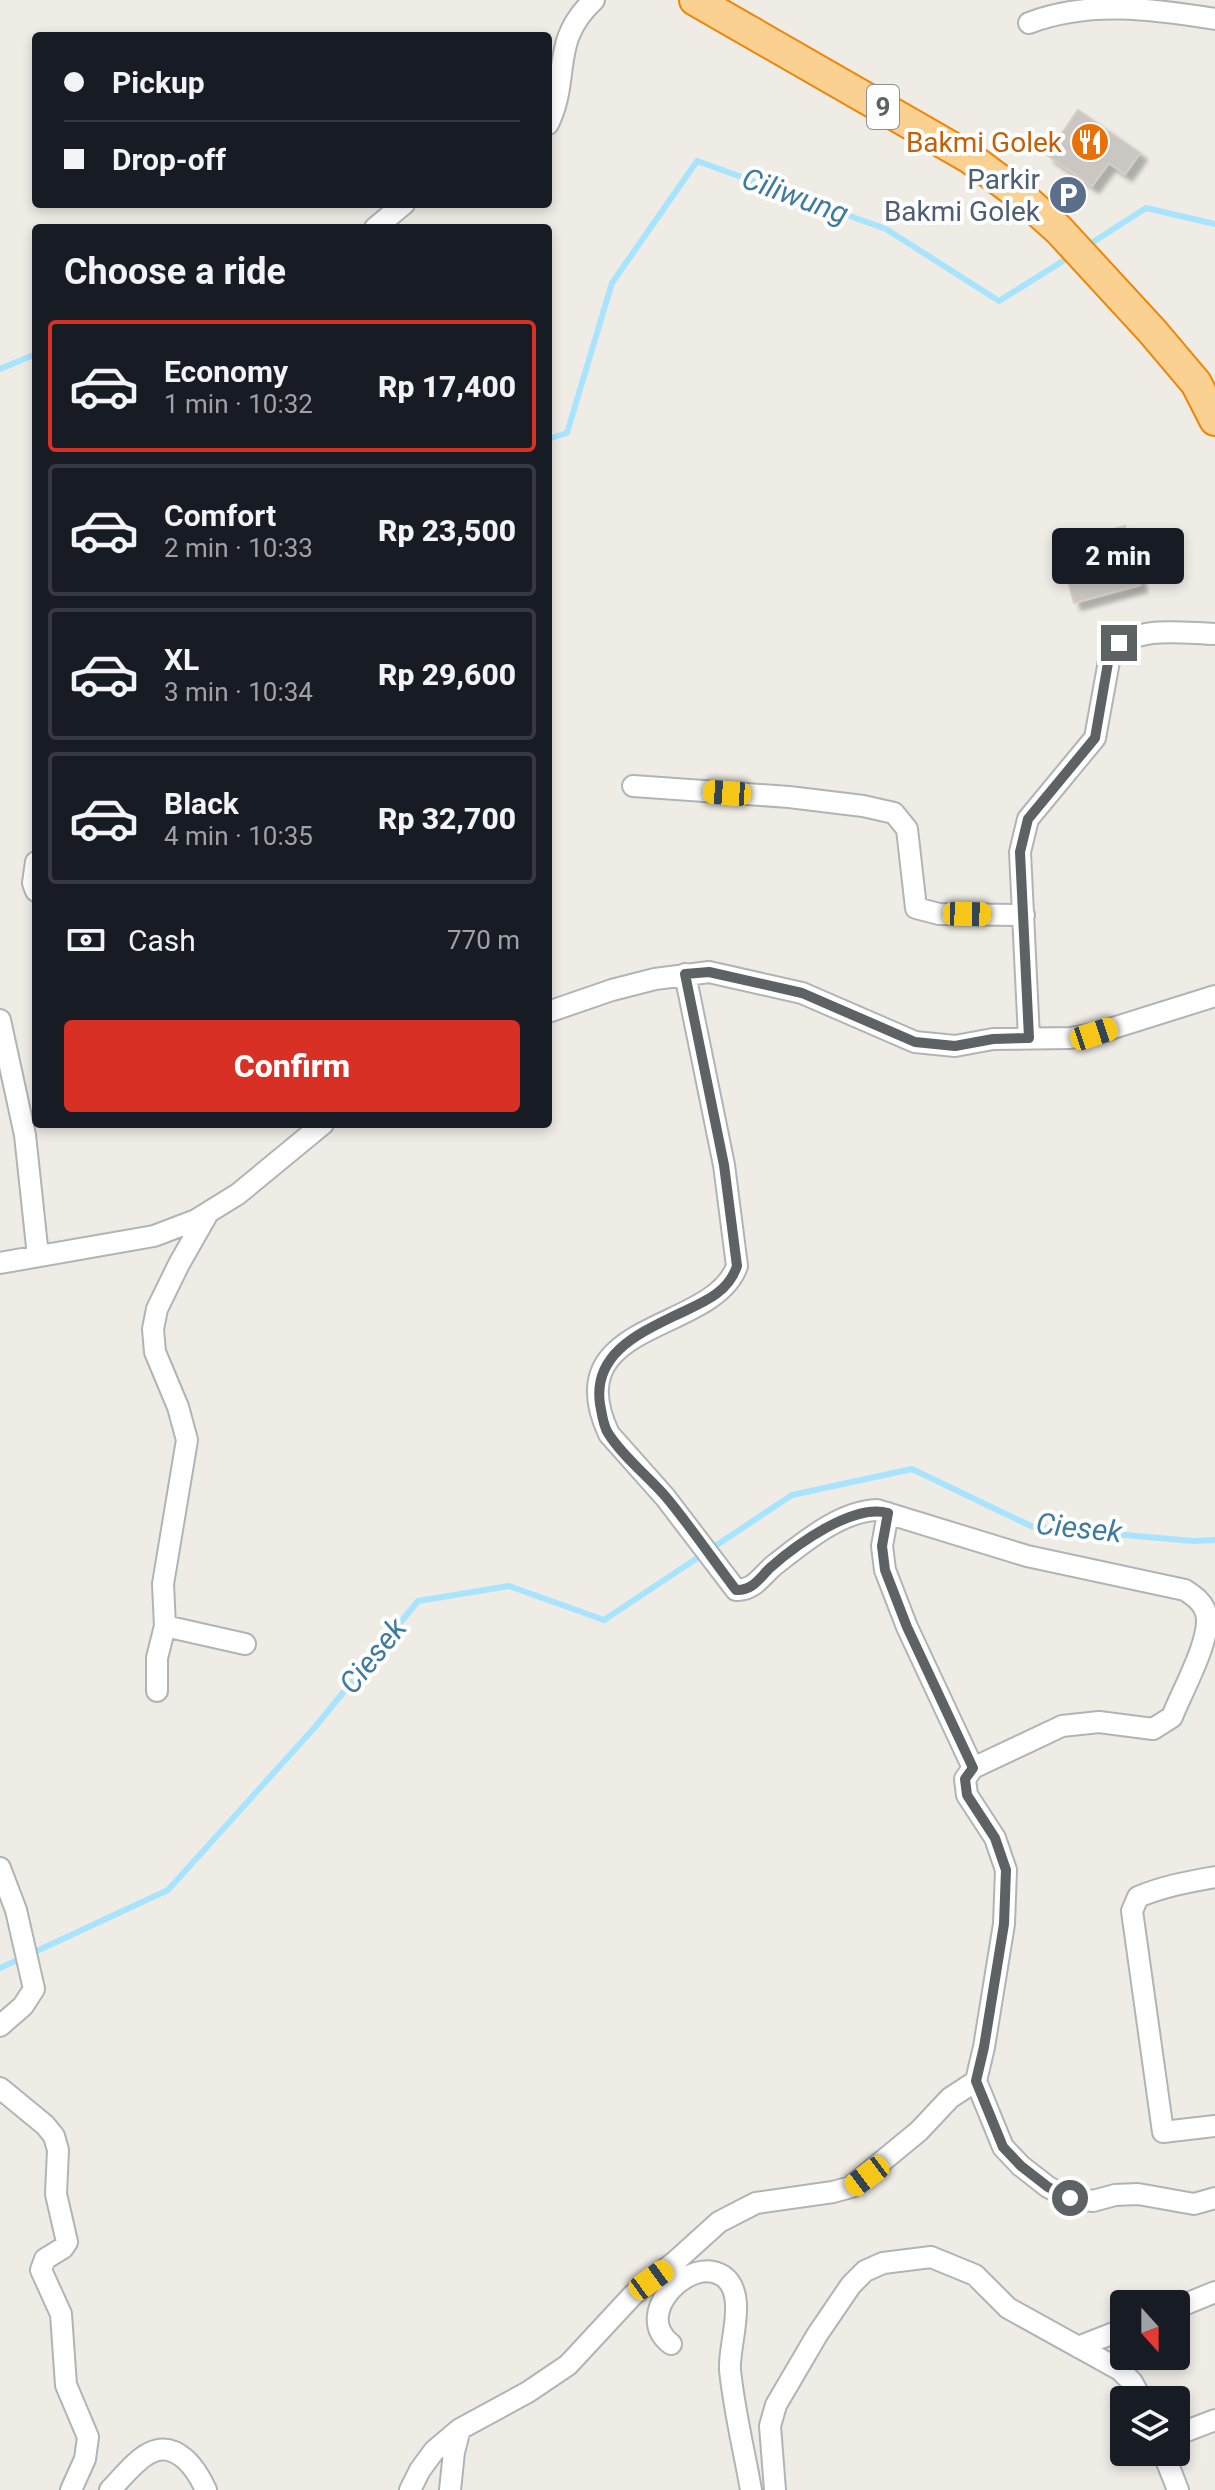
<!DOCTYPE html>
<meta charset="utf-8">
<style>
body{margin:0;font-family:Roboto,sans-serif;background:#20242c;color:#f1f3f6;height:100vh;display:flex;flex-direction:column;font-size:30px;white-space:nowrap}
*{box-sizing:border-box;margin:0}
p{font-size:26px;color:#9ea1a6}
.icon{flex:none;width:44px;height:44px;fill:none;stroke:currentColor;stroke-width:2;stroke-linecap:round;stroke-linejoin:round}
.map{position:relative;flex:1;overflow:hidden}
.sheet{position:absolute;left:32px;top:224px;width:520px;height:904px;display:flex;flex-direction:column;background:#171b24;border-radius:8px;box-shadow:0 4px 12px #0003}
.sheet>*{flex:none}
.banner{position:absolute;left:32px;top:32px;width:520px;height:176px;border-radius:8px;box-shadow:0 4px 12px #0003;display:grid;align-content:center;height:176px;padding:0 32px;background:#171b24}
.needle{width:52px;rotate:159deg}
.fabs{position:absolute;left:1110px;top:2290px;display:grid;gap:16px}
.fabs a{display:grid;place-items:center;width:80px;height:80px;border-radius:8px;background:#171b24;box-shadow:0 4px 12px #0003;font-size:40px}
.end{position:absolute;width:36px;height:36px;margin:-18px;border:10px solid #5d6265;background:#fff;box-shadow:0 0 0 4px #fff}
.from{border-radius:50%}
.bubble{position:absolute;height:56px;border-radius:8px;background:#171b24;box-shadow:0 4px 12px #0003;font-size:26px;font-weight:800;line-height:56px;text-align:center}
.car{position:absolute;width:24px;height:48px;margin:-24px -12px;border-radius:10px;box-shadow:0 0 6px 2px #0007;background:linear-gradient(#f5c518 24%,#345 0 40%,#f5c518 0 76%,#345 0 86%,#f5c518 0)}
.banner b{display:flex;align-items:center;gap:28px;height:76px;font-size:30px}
.banner b+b{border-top:2px solid #363941}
.banner i{width:20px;height:20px;background:#f1f3f6}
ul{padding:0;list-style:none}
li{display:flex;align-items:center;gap:24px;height:132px;margin:0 16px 12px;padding:0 16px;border:4px solid #363941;border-radius:8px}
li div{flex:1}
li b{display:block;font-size:30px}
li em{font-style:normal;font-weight:800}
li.current{border-color:#d93025}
li>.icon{width:72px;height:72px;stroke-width:1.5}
h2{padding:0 32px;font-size:36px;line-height:96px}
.pay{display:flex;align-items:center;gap:20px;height:88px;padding:0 32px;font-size:30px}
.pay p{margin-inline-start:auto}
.cta{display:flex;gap:16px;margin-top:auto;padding:16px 32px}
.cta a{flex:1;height:92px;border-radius:8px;background:#d93025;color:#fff;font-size:32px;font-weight:800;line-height:92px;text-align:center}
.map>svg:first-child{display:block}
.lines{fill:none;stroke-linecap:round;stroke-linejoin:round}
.stream{stroke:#a8e4fd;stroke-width:6}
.building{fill:#cac7c2;stroke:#d4cdc4;stroke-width:2;filter:url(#shadow)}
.minor-casing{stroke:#b1b4b7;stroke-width:24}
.highway-casing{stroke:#ef8506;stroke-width:34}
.minor{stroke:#fff;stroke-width:20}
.highway{stroke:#fad191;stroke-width:30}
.route{stroke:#5d6265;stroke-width:10}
.labels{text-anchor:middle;stroke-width:8;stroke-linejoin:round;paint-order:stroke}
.shield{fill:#fff;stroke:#8e9193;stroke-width:2}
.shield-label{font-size:26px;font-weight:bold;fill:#5d6265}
.food-label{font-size:28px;fill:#c56008;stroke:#fff;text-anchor:end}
.service-label{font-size:28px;fill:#4e5e75;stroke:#fff;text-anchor:end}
.water-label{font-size:30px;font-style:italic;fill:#3f7b9e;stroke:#fff}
</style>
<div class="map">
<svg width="1215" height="2490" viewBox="0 0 1215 2490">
<defs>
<filter id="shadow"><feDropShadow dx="7" dy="7" stdDeviation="2" flood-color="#0004"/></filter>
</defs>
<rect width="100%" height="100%" fill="#efece6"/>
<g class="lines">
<path class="stream" d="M1087,246l59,-38 69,16
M0,369l36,-15
M548,439l19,-6 45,-150 85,-122 189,68 113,72 72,-45
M0,1968l168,-78 147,-163 103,-126 91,-15 95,34 188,-125 120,-26 121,58 160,14 22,-1"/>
</g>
<path class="building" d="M1078,110l62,43 -15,21 -16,-11 -17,23 -45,-31z
M1125,526l15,59 -66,18 -16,-59z"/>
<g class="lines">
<defs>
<path id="minor" d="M1029,23c60,-23 124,-14 186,-4
M548,124c23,-47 1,-82 46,-124
M375,228l29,-24
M633,786l156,11 74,9 31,7 13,16 9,79 23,6 85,1
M36,862l-3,21 3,8
M685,974l39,191 13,101c-24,68 -182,53 -128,168l56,63 71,93c19,1 27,-17 41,-27 27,-21 64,-52 100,-53l150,46 158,34c9,6 18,12 21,23 7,24 -25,80 -34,104l-19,12 -54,-7 -37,4 -89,42 -8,11 2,16 28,43 11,32 -2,54 -20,123 -8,34 27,66 18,19 27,21 22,11 23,3 22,-6 23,-1 56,10 21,-6
M548,1012l64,-22 43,-11 54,-7 93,21 113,49 40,4 38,-7 77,-1 24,-4 121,-38
M0,1020l25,115 13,121
M1029,1038l-9,-186 8,-33 67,-81 16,-88c30,-25 68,-17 104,-16
M0,1263l154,-27 42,-16 42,-26 85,-70
M888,1513l-6,33 3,24 22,57 66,141
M165,1626l80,18
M157,1691v-33l8,-32 -2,-42 24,-144 -9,-33 -23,-55 -2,-23 4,-20 22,-45 29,-51
M0,1868l16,42 18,79 -11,17 -23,20
M1215,1877c-27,5 -51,9 -77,20l-6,14 31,221 52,-6
M0,2088l45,37 9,11 4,14 -2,44 11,48 -4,6 -18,11 -4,11 20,44 5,71 22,52 -3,22 -14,31
M1176,2308l39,-16
M671,2344c-40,-30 20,-90 52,-68 26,18 5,69 7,94 4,40 14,80 21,120
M1078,2347l46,-18
M1176,2435l39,-15
M1163,2452l15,38
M110,2490c21,-21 44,-58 75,-31 9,8 16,20 21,31
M410,2490l10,-20 14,-19 26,-22 68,-37 40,-27 65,-70 44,-35 42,-38 37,-19 77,-11 18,-5 68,-56 31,-33 26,-17
M450,2490l4,-38 6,-23
M775,2490l-5,-64 6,-21 41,-70 34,-50 14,-14 18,-8 48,-6 44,18 33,33 112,62 12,12 10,18"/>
<path id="highway" d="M695,0l275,158 51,38 38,34 93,101 44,52 19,37"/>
</defs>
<use href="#minor" class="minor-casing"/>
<use href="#highway" class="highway-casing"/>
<use href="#minor" class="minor"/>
<use href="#highway" class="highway"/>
</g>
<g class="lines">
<path class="route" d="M1070,2198l-22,-11 -27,-21 -18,-19 -27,-66 8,-34 20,-123 2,-54 -11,-32 -28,-43 -2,-16 8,-11 -66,-141 -22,-57 -3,-24 6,-33c-34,-10 -91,31 -117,54 -11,10 -18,24 -35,23 -23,-30 -45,-63 -70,-93 -18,-21 -43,-40 -58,-64 -5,-8 -6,-19 -8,-29 -7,-48 35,-69 72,-87 26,-13 55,-21 65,-51l-13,-101 -39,-191 24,-2 93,21 113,49 40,4 38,-7 36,-1 -9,-186 8,-33 67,-81 14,-81 2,-7 8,-7"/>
</g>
<defs>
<symbol id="restaurant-disc" viewBox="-11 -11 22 22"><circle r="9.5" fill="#e8710a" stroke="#fff"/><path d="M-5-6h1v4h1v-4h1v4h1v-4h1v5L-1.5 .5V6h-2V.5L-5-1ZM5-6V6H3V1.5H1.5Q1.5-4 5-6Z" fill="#fff"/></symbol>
<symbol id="parking-disc" viewBox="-11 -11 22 22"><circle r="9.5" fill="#5c6f8a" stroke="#fff"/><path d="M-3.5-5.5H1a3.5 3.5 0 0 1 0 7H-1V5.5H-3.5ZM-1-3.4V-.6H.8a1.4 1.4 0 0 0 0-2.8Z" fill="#fff"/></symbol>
</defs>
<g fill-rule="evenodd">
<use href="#restaurant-disc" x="1068" y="120" width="44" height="44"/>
<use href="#parking-disc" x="1046" y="173" width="44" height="44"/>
</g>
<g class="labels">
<rect class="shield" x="867" y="85" width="32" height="44" rx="6"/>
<g class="shield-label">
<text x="883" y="116">9</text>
</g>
<g class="food-label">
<text x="1062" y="152">Bakmi Golek</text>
</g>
<g class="service-label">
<text x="1040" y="189">Parkir<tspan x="1040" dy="32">Bakmi Golek</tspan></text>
</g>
<g class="water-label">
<text transform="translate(795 196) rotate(20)" y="10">Ciliwung</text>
<text transform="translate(1079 1528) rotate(6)" y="10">Ciesek</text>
<text transform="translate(373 1656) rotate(-51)" y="10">Ciesek</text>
</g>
</g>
</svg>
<div class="fabs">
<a><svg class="needle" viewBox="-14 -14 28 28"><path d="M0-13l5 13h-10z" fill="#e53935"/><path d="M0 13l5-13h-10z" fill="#9ea1a6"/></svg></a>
<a><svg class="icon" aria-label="layers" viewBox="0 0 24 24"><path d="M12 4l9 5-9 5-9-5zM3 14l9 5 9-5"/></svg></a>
</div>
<i class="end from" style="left:1070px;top:2198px"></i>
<i class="end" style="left:1119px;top:643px"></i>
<div class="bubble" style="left:1052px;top:528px;width:132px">2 min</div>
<i class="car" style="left:727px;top:793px;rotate:274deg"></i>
<i class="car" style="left:967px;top:914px;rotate:91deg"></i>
<i class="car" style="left:1094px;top:1034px;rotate:72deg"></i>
<i class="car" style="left:867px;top:2176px;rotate:233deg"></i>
<i class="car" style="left:651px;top:2280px;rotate:54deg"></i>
<div class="banner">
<b><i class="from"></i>Pickup</b>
<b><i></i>Drop-off</b>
</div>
<section class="sheet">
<h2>Choose a ride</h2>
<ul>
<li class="current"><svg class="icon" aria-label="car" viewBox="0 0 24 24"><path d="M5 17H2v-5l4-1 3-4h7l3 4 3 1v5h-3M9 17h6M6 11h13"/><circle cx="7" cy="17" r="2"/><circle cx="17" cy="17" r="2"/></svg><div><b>Economy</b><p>1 min · 10:32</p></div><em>Rp 17,400</em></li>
<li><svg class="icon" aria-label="car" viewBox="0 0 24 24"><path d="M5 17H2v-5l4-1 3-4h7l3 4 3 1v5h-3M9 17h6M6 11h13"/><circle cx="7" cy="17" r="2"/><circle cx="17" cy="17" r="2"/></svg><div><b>Comfort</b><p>2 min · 10:33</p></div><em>Rp 23,500</em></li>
<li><svg class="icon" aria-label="car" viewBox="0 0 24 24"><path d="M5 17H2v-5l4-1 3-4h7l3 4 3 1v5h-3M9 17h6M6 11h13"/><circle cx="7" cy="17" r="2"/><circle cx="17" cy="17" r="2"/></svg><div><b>XL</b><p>3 min · 10:34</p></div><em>Rp 29,600</em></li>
<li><svg class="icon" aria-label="car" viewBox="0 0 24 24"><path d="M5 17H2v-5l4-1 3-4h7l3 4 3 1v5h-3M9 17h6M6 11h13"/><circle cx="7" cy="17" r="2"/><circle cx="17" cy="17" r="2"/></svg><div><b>Black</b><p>4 min · 10:35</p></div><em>Rp 32,700</em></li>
</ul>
<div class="pay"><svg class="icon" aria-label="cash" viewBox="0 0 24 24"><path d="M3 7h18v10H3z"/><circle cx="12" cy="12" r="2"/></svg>Cash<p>770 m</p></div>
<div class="cta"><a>Confirm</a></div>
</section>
</div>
